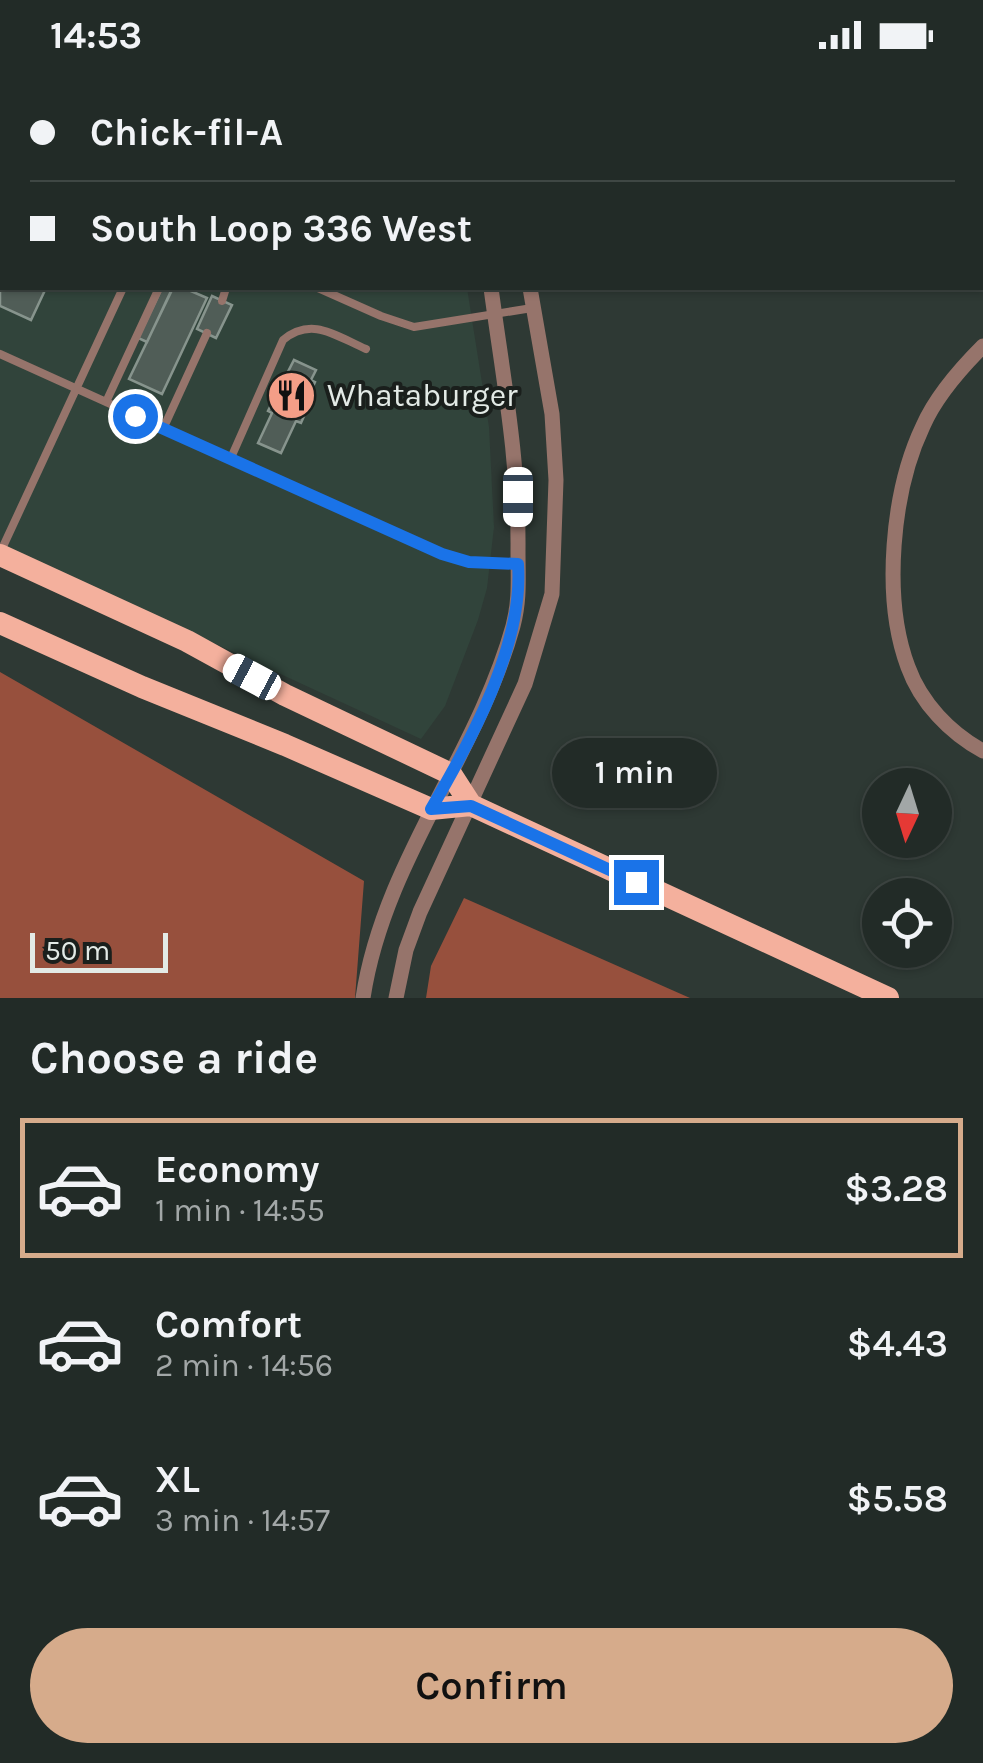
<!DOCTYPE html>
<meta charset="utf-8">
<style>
body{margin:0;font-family:Karla,sans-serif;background:#2e3733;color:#f1f3f6;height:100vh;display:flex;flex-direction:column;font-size:38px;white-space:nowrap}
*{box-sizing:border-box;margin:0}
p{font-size:32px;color:#a2a7a7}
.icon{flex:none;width:55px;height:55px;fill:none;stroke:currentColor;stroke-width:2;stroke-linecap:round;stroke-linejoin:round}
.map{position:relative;height:928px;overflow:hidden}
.drawer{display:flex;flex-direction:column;background:#222b27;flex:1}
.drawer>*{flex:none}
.banner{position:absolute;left:0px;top:0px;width:985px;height:220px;box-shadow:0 2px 8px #0004,0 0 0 2px #3f4744;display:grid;align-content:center;height:220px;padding:0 30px;background:#222b27}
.needle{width:65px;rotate:184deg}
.buttons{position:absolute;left:862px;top:698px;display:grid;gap:20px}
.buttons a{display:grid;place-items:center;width:90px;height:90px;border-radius:50%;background:#222b27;box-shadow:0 2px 8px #0004,0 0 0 2px #3f4744;font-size:50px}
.scale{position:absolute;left:30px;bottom:25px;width:138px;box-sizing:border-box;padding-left:10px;border:5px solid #e3eae6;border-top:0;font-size:28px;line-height:35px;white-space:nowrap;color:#e3eae6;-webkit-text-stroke:8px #1a1f1c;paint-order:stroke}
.end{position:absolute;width:45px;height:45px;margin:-22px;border:12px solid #1a73e8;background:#fff;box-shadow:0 0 0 5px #fff}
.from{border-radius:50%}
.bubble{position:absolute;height:70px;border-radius:35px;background:#222b27;box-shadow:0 2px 8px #0004,0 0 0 2px #3f4744;font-size:32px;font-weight:600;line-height:70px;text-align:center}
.car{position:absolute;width:30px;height:60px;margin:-30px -15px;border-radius:12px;box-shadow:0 0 8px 2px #0007;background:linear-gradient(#fff 24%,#345 0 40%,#fff 0 76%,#345 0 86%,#fff 0)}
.banner b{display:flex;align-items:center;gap:35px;height:95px;font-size:38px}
.banner b+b{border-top:2px solid #3f4744}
.banner i{width:25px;height:25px;background:#f1f3f6}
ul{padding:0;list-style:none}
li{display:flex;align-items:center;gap:30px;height:140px;margin:0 20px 15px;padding:0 10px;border:5px solid transparent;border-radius:0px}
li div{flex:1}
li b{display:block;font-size:38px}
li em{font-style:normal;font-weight:600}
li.active{border-color:#d6ab8b}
li>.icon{width:90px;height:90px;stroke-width:1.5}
h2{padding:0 30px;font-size:45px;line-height:120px}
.cta{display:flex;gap:20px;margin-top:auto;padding:20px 30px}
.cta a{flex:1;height:115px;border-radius:60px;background:#d6ab8b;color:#111;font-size:40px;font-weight:600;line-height:115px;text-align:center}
.status{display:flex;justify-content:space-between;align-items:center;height:70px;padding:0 50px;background:#222b27;direction:ltr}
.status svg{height:28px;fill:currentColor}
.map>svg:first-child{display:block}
.built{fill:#31443b}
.forest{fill:#97503d}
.building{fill:#505d57;stroke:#87948d;stroke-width:2.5}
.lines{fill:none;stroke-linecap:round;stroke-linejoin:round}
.service{stroke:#96746b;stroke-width:8}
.minor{stroke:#96746b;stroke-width:15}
.primary{stroke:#f4b09d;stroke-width:22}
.route{stroke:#1a73e8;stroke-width:12}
.labels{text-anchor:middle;stroke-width:8;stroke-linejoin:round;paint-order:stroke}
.poi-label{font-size:32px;fill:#e3eae6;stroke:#1a1f1c;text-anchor:start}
</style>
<div class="status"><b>14:53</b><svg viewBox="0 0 49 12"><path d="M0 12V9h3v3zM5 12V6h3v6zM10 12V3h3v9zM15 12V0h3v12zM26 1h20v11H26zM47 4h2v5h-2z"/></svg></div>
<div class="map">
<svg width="983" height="928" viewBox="0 0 983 928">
<rect width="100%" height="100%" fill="#2e3934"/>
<path class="built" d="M0,0h468l-466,2v216h465l22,139 5,100 -7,61 -9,32 -33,86 -24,33 -421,-195z"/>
<path class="forest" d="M0,602l364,209 -9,117h-355z
M464,828l226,100h-264l5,-32z"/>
<path class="building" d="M0,156l2,62h44l-15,32 -31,-14z
M162,218l9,3 -24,51 -9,-4z
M173,218h11l23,10 -45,96 -33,-15z
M212,226l20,9 -16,33 -19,-9z
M294,290l22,10 -5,10 4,2 -12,26 4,1 -6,14 -5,-2 -15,32 -23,-10 14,-30 -4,-2z"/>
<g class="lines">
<path class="service" d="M158,0l4,2
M232,2l2,-2
M311,2l1,-2
M0,23l2,2
M318,218l63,28 33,11 118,-19
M222,231l4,-13
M0,284l442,200 27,8 47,2
M106,332l53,-114
M163,359l44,-96
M230,390l53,-120c29,-24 53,-4 83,9
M0,483l123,-265"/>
<path class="minor" d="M494,2v-2
M530,2l1,-2
M982,180l1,1
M983,276c-23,23 -47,50 -60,80 -31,65 -41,172 -15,241 13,36 42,66 75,84
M363,928c20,-135 114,-242 150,-372 7,-26 5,-48 5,-75 1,-92 -15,-173 -27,-263
M396,928l10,-48 14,-38 105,-228 27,-90 4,-114 -4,-66 -22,-126"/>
<path class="primary" d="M0,485l187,86 98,54 166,79 20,31
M0,553l142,64 143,58 146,64 40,-4 417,193"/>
</g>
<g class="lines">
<path class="route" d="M135,346l307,138 27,8 49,2c6,80 -47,177 -87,245l40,-3 165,76"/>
</g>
<defs>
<symbol id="restaurant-disc" viewBox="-11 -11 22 22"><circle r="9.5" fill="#f49e87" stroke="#1a1f1c"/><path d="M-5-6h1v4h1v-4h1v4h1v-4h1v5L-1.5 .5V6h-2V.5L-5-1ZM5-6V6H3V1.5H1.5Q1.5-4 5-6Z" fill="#111"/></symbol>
</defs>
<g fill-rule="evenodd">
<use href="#restaurant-disc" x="264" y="298" width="55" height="55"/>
</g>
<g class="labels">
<g class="poi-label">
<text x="327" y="336">Whataburger</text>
</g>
</g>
</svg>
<div class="buttons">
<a><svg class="needle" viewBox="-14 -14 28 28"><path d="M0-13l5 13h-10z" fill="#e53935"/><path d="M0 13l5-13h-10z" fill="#a2a7a7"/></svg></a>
<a><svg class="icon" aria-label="locate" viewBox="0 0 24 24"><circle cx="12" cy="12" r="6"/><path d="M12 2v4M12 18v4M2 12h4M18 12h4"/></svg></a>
</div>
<div class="scale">50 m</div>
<i class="end from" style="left:135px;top:346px"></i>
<i class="end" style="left:636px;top:812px"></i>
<div class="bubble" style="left:552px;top:668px;width:165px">1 min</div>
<i class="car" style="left:518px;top:427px;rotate:180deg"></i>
<i class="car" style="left:252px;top:607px;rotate:298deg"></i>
<div class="banner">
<b><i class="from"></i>Chick-fil-A</b>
<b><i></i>South Loop 336 West</b>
</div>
</div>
<section class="drawer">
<h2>Choose a ride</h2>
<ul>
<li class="active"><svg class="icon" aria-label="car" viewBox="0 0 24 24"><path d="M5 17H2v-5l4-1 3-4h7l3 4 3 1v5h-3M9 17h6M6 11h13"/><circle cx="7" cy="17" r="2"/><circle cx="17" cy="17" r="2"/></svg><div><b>Economy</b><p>1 min · 14:55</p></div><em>$3.28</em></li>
<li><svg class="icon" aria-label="car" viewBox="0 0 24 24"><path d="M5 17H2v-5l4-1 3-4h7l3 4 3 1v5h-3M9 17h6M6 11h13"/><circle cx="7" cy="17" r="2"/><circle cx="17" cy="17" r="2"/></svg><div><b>Comfort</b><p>2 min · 14:56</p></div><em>$4.43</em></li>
<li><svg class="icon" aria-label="car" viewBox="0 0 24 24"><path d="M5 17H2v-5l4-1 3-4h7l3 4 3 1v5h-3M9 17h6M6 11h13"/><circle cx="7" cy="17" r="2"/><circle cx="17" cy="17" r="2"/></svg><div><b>XL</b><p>3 min · 14:57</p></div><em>$5.58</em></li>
</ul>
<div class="cta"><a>Confirm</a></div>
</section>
